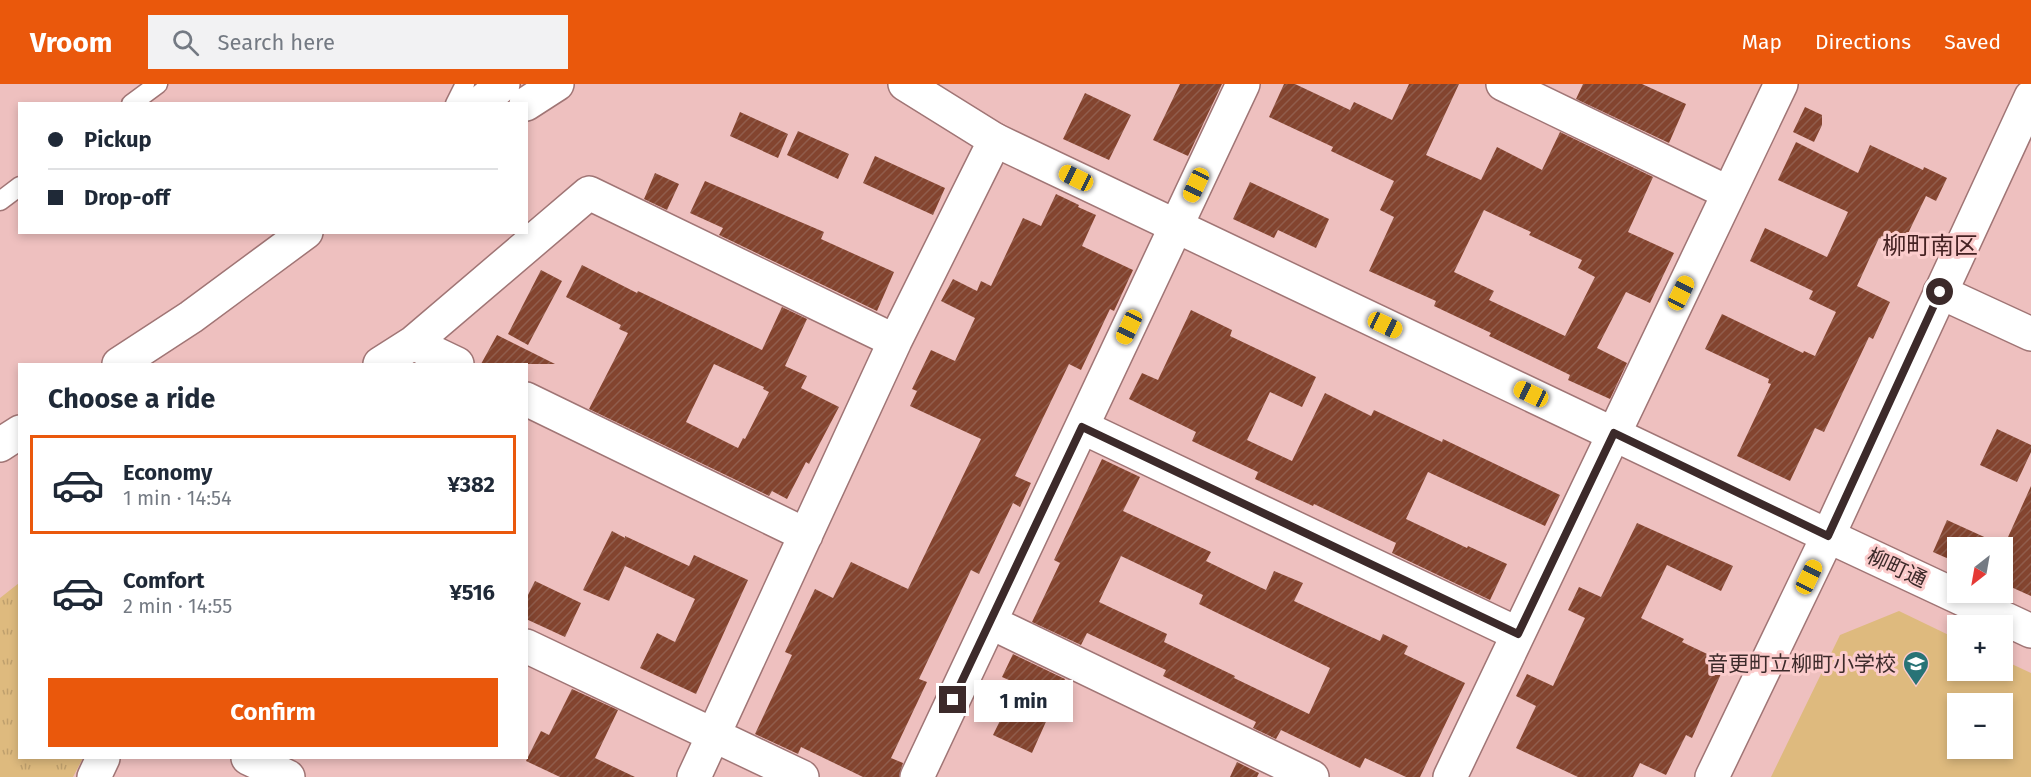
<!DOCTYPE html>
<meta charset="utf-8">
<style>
body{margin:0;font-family:"Fira Sans","Noto Sans JP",sans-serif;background:#f2f2f3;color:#1f2937;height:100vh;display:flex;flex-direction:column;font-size:22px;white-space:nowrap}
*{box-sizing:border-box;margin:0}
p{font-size:20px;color:#747a83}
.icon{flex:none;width:33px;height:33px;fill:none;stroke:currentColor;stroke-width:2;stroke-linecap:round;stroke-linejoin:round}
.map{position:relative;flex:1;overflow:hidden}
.side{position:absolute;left:18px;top:279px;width:510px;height:396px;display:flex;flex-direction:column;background:#fff;border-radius:0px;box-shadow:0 3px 9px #0003}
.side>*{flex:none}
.guide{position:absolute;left:18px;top:18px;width:510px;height:132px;border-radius:0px;box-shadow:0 3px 9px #0003;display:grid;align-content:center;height:132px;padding:0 30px;background:#fff}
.needle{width:39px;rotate:211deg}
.controls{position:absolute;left:1947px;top:453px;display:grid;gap:12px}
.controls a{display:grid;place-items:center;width:66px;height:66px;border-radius:0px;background:#fff;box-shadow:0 3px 9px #0003;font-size:30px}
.end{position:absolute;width:27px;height:27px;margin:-14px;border:8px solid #3c2a2a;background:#fff;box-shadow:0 0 0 3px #fff}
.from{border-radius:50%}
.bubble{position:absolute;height:42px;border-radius:0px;background:#fff;box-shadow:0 3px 9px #0003;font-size:20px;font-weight:700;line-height:42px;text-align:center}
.car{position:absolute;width:18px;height:36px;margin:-18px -9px;border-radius:8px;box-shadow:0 0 4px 2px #0007;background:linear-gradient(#f5c518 24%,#345 0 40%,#f5c518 0 76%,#345 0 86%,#f5c518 0)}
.guide b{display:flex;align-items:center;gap:21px;height:57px;font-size:22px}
.guide b+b{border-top:2px solid #e0e1e3}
.guide i{width:15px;height:15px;background:#1f2937}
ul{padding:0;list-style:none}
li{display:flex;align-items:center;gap:18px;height:99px;margin:0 12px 9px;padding:0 18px;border:3px solid transparent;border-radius:0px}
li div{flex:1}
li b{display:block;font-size:22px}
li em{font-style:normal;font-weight:700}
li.current{border-color:#ea580c}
li>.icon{width:54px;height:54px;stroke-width:1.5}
h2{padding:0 30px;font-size:27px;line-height:72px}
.action{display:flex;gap:12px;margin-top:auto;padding:12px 30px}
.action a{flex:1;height:69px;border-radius:0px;background:#ea580c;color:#fff;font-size:24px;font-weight:700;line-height:69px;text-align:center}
header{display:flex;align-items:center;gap:36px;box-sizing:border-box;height:84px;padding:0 30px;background:#ea580c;color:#fff}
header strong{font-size:28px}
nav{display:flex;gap:33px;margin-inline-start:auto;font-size:21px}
.search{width:420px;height:54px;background:#f2f2f3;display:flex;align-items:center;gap:15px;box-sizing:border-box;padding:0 21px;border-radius:0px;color:#747a83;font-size:22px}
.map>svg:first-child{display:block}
.grass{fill:url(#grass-tufts)}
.pitch{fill:#deba7e;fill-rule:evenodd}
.building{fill:url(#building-hatch);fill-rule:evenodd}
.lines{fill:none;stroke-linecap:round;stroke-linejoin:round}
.lane-casing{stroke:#a07575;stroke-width:21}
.street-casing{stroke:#a07575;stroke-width:36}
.secondary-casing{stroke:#a07575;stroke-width:36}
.lane{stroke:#fff;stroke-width:18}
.street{stroke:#fff;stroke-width:33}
.secondary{stroke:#fff;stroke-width:33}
.route{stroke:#3c2a2a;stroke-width:8}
.labels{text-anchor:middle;stroke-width:6;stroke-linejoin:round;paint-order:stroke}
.street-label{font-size:21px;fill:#3c2a2a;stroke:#fbcccc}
.poi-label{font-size:21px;fill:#3c2a2a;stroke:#fbcccc;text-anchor:end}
.quarter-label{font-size:24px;fill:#452223;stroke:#fbcccc}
</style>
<header>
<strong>Vroom</strong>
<div class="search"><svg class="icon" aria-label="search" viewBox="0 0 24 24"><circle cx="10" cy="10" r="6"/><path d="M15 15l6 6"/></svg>Search here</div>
<nav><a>Map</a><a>Directions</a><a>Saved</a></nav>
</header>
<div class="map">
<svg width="2031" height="693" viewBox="0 0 2031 693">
<defs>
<pattern id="grass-tufts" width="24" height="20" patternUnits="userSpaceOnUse" patternTransform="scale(1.5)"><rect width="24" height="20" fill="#deba7e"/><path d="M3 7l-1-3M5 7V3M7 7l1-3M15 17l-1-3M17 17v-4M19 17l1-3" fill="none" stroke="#bfa06d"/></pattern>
<pattern id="building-hatch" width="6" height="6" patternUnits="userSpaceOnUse" patternTransform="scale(1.5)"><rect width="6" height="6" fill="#83442f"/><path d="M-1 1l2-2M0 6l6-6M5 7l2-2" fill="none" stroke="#905d4c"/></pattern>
</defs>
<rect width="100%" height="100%" fill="#eec0bf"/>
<path class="grass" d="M19,499l1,175h63l-10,19h-73v-179z"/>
<path class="pitch" d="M1899,527l58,28 1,31h44l1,-10 28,13v104h-260l69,-142zM1958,620h44v44h-44z"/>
<path class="building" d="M1180,0h42l-34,72 -35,-16z
M1284,0h11l55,26 4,-8 38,18 17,-36h50l-33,71 55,25 16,-33 45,23 18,-38 93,45 -25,55 46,21 -24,50 -24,-11 -29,56 30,15 -17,36 -42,-19 2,-5 -81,-39 2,-3 -57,-27 2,-5 -67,-30 25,-54 -14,-7 14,-29 -63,-30 2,-4 -64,-30zM1484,126l47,22 -2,3 53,25 -4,8 17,9 -30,59 -76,-36 5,-9 -40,-19z
M1583,0h59l44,20 -17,39 -93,-44z
M1085,9l46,22 -22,45 -46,-21z
M1805,23l17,8v10l-8,17 -21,-10z
M740,28l48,22 -10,24 -48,-22z
M798,47l51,23 -11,25 -51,-24z
M1796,58l62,31 12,-28 53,25 1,-3 23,11 -11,23 -10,-5 -25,52 -22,-10 -22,48 33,16 -17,37 -4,-2 -45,95 -9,-4 -25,53 -53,-25 34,-72 -3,-1 1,-4 -64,-30 17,-35 81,39 1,-2 11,5 21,-44 -27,-13 4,-8 -63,-30 15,-33 62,29 21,-45 -70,-32z
M875,72l70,32 -12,27 -70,-32z
M655,89l24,11 -12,26 -23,-11z
M705,97l119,51 -3,7 73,33 -17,39 -158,-76 4,-7 -33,-15z
M1250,98l79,37 -13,29 -38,-18 -4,8 -41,-19z
M1056,110l23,11 -1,2 18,8 -14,31 51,24 -19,41 -4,-2 -29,61 -12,-6 -54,112 16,7 -11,24 -7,-4 -34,71 -8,-4 -52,109 8,3 -36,76 12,5 -4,14h-36l-62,-30 -3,7 -43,-20 37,-79 -7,-3 30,-63 18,9 18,-36 57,27 73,-150 -71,-33 7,-15 -5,-2 19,-39 24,11 20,-43 -34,-17 12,-22 24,12 4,-10 10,5 32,-68 18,8z
M582,181l55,28 1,-2 124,59 20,-43 25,12 -22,47 22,10 -6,12 38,19 -30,57 -3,-2 -19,37 -15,-8 -3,5 -180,-87 39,-76 -9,-4 2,-4 -55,-28zM714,280l50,23 -1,2 6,3 -24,47 -2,-1 -5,10 -52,-26z
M541,186l21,11 -34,64 -20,-11z
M1191,226l41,20 -2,6 86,41 -14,30 -32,-15 -23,48 45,21 33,-68 46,23 3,-6 68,32 1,-3 117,56 -15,31 -117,-54 -22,47 61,29 1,-2 39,18 -17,36 -98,-47 4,-10 -82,-39 -1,2 -58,-27 3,-7 -66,-31 4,-9 -67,-33 13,-26 16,7z
M497,251l58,29h-74z
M1997,345l34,16v7l-14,30 -37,-17z
M1102,375l38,18 -17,34 88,41 -5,9 60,29 8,-19 29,12 -9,18 86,40 3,-7 25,12 -4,8 61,29 -45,94h-14l-41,-19 -5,10 -79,-38 -5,9 -23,-11 3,-6 -93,-46 3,-6 -79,-37 -6,12 -49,-23 28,-59 -6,-3zM1121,472l82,39 -4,9 131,64 -21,46 -75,-36 1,-2 -71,-34 3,-8 -68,-32z
M2031,402v110l-29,-13v-35h-44v15l-25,-11 14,-32 57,26z
M1637,439l96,43 -12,25 -54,-26 -26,53 43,21 -2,3 44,21 -34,75 -6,-3 -20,40 -26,-12 -7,14h-55l-62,-29 20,-42 -20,-10 11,-22 26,12 32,-68 -17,-8 11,-23 22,10z
M612,447l13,7v-2l64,30 5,-11 54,25 -52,114 -56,-26 17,-35 18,9 20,-43 -70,-33 -16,35 -26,-11z
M535,497l46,22 -16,34 -39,-18v-20z
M1013,570l52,25 -33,74 -39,-18 25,-51 -16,-7z
M572,605l46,21 -23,48 40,19h-75l-34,-16 15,-30 8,4z
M1237,678l22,11 -2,4h-27z"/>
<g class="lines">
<defs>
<path id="lane" d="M131,20l27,-20
M455,20l10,-20
M0,117l20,-15"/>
<path id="street" d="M1503,0l226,109
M479,20l24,-20
M526,20l31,-20
M1940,208l91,42
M413,259l44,21
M119,280l72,-47 115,-85
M380,280l33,-21 176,-150 306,148
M526,315l280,136
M1082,343l436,207
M0,361l20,-13
M990,538l322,155
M526,562l276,131
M248,674l40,19
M94,693l9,-19
M694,693l201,-436 100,-201 -90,-56
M917,693l326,-693
M1450,693l331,-693
M1712,693l116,-241 203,-439"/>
<path id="secondary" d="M995,56l833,396 203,95"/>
</defs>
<use href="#lane" class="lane-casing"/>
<use href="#street" class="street-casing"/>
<use href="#secondary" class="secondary-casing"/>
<use href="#lane" class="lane"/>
<use href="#street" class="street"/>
<use href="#secondary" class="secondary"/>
</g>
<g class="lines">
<path class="route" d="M953,616l129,-273 436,207 96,-201 214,103 112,-244"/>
</g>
<defs>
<symbol id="school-pin" viewBox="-11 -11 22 30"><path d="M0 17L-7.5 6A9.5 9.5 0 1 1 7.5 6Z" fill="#287376" stroke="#fbcccc"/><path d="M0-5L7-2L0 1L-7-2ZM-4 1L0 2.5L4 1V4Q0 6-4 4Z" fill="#fff"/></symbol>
</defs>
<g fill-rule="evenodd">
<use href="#school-pin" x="1901" y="565" width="30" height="40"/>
</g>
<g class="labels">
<g class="street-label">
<text transform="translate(1897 484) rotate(25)" y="7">柳町通</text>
</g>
<g class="poi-label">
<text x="1896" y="587">音更町立柳町小学校</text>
</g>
<g class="quarter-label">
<text x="1930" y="170">柳町南区</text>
</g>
</g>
</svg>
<div class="controls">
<a><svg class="needle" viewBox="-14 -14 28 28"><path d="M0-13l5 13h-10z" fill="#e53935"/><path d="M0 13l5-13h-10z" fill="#747a83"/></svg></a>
<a>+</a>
<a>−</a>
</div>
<i class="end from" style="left:1940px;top:208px"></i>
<i class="end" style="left:953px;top:616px"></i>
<div class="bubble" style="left:974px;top:596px;width:99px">1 min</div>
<i class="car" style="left:1076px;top:94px;rotate:296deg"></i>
<i class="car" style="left:1196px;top:101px;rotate:205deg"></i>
<i class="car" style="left:1681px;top:209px;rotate:26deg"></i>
<i class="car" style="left:1385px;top:241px;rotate:115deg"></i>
<i class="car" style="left:1129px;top:243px;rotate:205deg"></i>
<i class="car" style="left:1531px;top:310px;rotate:295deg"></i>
<i class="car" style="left:1809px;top:493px;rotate:26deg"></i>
<div class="guide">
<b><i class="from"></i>Pickup</b>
<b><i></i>Drop-off</b>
</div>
<section class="side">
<h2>Choose a ride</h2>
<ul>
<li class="current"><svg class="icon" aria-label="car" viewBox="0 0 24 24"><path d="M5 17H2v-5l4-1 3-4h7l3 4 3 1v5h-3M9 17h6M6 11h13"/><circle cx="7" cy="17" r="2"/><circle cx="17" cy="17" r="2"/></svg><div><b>Economy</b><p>1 min · 14:54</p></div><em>¥382</em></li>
<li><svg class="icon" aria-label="car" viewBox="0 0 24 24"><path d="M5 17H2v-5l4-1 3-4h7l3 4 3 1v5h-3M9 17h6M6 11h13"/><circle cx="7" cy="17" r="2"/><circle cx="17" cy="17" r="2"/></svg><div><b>Comfort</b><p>2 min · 14:55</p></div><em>¥516</em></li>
</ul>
<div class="action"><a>Confirm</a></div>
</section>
</div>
